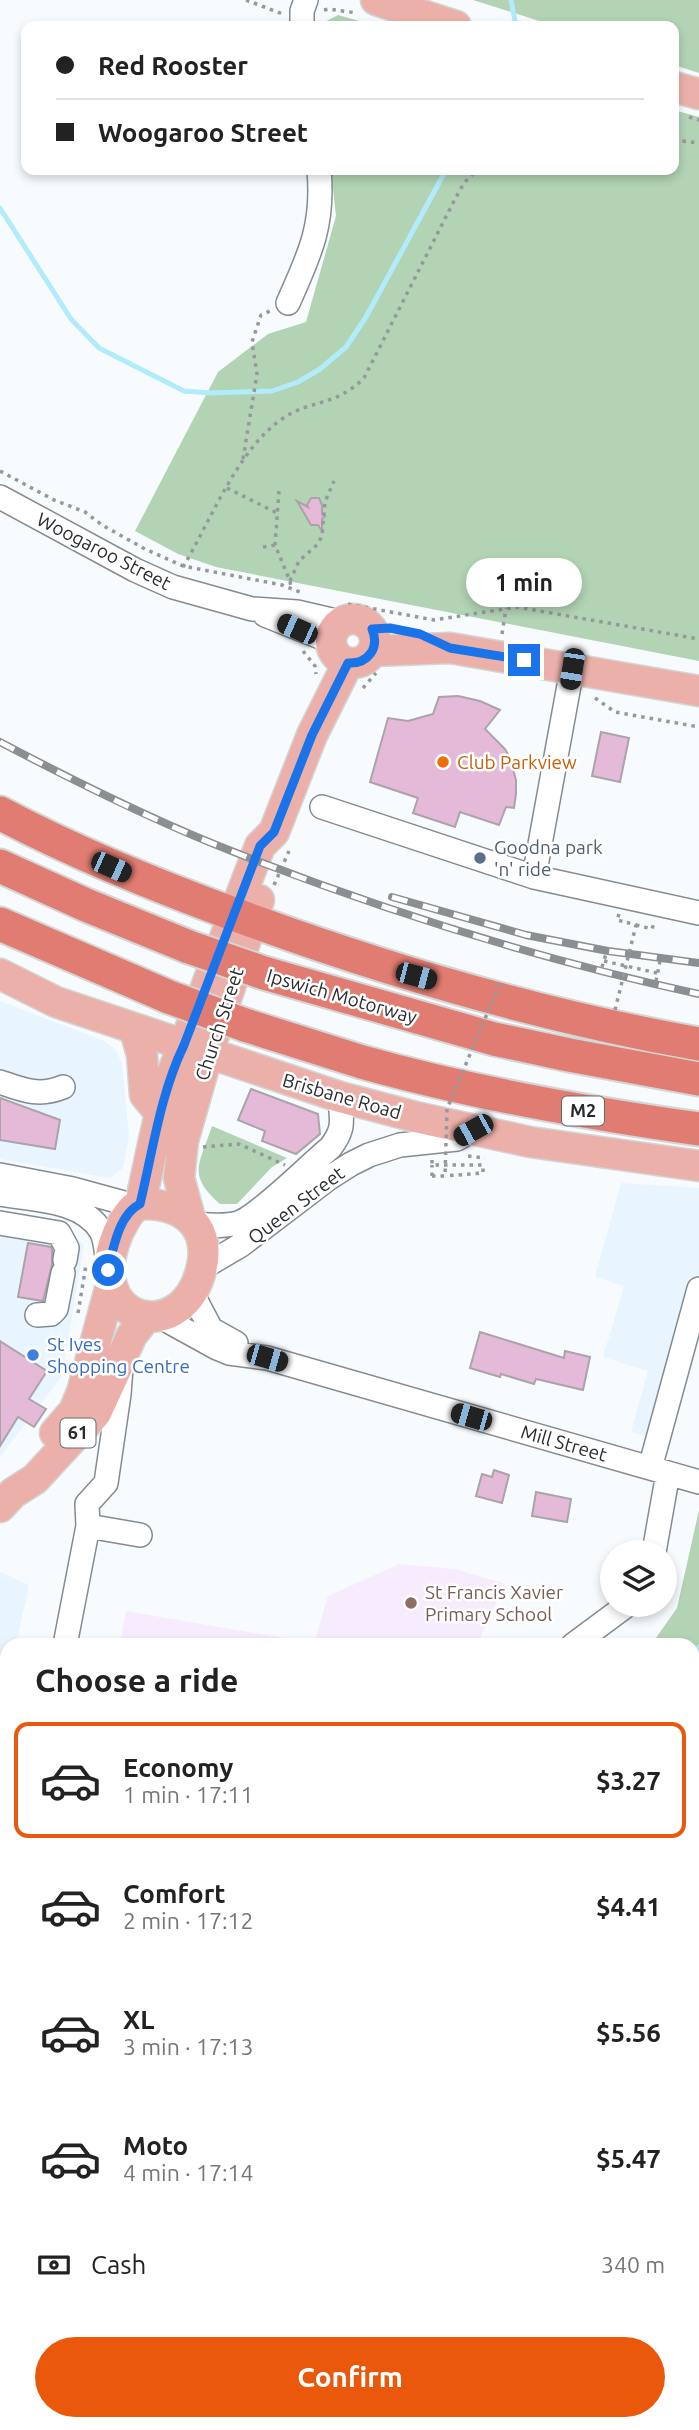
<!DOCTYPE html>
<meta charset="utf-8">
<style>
body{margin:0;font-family:Ubuntu,sans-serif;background:#f6f6f6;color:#222;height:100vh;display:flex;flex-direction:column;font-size:26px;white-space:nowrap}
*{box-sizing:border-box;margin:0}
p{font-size:23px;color:#767676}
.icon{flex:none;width:38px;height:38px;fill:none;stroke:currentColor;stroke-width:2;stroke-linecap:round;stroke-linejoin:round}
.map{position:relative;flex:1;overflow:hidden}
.side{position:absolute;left:0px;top:1638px;width:700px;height:793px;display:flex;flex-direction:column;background:#fff;border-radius:21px 21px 0 0;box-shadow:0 4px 10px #0003}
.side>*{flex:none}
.guide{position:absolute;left:21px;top:21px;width:658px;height:154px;border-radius:14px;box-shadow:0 4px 10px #0003;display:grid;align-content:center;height:154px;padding:0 35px;background:#fff}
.controls{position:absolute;left:600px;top:1540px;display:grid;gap:14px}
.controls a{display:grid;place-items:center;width:77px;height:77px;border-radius:50%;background:#fff;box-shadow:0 4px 10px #0003;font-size:35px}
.end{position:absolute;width:32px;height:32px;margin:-16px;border:9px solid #1a73e8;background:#fff;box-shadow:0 0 0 4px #fff}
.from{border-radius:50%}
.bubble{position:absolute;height:49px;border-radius:24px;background:#fff;box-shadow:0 4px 10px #0003;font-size:23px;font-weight:600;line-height:49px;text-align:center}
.car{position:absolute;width:21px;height:42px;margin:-21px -10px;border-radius:9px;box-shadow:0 0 5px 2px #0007;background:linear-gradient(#222 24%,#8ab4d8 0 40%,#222 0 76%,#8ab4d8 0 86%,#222 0)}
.guide b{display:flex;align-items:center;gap:24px;height:66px;font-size:26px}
.guide b+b{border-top:2px solid #e0e0e0}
.guide i{width:18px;height:18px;background:#222}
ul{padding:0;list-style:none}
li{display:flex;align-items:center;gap:21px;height:116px;margin:0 14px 10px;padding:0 21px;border:4px solid transparent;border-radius:14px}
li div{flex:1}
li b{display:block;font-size:26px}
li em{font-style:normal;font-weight:600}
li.selected{border-color:#ea580c}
li>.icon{width:63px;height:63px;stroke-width:1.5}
h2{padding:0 35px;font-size:32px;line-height:84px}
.pay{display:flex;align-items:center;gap:18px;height:77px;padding:0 35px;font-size:26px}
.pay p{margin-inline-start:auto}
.primary-button{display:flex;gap:14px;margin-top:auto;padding:14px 35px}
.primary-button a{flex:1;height:80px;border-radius:42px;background:#ea580c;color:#fff;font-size:28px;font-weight:600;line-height:80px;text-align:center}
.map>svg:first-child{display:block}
.built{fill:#e8f5ff}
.education{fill:#f6ecfd}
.green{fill:#b2d3b4}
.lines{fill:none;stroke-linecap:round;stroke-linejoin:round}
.stream{stroke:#b2ebfb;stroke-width:5}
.building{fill:#e4bad8;stroke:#aca3a9;stroke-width:2}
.minor-casing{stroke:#848c92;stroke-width:26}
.major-casing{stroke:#d4d5d5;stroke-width:33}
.highway-casing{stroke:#d4d5d5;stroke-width:37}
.path{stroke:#96999c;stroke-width:3.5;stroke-dasharray:3.5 5;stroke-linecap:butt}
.minor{stroke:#fff;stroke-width:23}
.major{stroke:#ecb0aa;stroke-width:30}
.highway{stroke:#e07c72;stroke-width:33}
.rail-casing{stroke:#8b8f92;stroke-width:8}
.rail{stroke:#fff;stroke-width:5;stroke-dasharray:16;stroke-linecap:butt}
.highway-bridge-casing{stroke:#d4d5d5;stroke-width:37;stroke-linecap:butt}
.path-bridge{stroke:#96999c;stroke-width:3.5;stroke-dasharray:3.5 5;stroke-linecap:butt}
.highway-bridge{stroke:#e07c72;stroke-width:33}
.route{stroke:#1a73e8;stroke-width:9}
.food-dot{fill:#e8710a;stroke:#fff;stroke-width:2.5}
.service-dot{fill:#5c6f8a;stroke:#fff;stroke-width:2.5}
.shop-dot{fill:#3f7fe0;stroke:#fff;stroke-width:2.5}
.education-dot{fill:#8d6e63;stroke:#fff;stroke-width:2.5}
.labels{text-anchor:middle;stroke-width:5;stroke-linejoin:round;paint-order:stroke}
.shield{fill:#fff;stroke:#696b6d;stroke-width:2}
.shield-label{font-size:18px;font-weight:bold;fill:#292c2f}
.street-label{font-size:19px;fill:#292c2f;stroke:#fff}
.food-label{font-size:19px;fill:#c56008;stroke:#fff;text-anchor:start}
.service-label{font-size:19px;fill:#4e5e75;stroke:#fff;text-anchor:start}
.shop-label{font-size:19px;fill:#366cbe;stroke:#fff;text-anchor:start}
.education-label{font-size:19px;fill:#785e54;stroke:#fff;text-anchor:start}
</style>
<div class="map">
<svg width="699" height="2430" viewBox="0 0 699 2430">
<rect width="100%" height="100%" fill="#f7fbfe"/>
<path class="built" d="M0,1001l102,39 13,9 7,14 7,73 -6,32 -13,10 -110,-19z
M621,1183l78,5v150l-29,105 -39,-11 17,-61 -45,-14 21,-71 -29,-9z
M0,1213l64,11 20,21 -22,131 -62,81z
M0,1572l29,13 -13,60h-9v45l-3,13 -4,-1z"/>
<path class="education" d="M399,1564l56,5 50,15 -28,61h-357l6,-34 188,32 14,-47z
M314,2424h94l-1,6h-89z"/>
<path class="green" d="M473,0h226v73l-25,-8v-39h-119z
M338,15l39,11h-60z
M674,110l25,7v544l-483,-94 -38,-13 -43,-23 83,-159 50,-38 38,-12 30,-106 -5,-46h343z
M212,1126l75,32 -15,9 -35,37h-17c-34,-29 -20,-41 -8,-78z
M699,1510v197l-6,8v-70h-42l26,-37z
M7,2280v98l-7,-2v-57z
M231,2424h71l-1,6h-37z"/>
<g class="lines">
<path class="stream" d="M511,0l5,26
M0,208l71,111 28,29 85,43 27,2 61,-2 26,-9 22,-13 26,-22 20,-30 80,-147
M693,1655l6,-8"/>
</g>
<path class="building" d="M311,498h8l3,7v9l3,2 -3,3v12l-4,-6h-7l-14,-24 11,6 -1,-2z
M458,696l22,5 20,9 -15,19 20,20 5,9 6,22v14l-2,14 -8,-1 -7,18 -39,-13 -5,15 -42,-14 5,-15 -48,-16 18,-64 20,3 25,-7 6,-17z
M601,732l28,6 -9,44 -28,-6z
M251,1089l67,25 2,20 -24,20 -34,-13 3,-10 -27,-11z
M0,1098l60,22 -5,29 -55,-9z
M28,1243l23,4 1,3v15l-9,36 -25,-4z
M480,1332l84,26 1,-7 25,6 -7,33 -47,-11 -2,5 -33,-10 -1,3 -30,-9z
M0,1341l47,30 -18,28 17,10 -12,18 -16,-10 -18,29z
M494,1470l15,5 -7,28 -26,-7 6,-22 10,3z
M536,1492l35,7 -4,23 -35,-6z"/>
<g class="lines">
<defs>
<path id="minor" d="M302,26v-15l4,-11
M288,303c22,-49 36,-78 31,-133
M0,497l135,73 38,17 79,22 45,3 43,10
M265,615l65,26
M322,807l212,70 165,36
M534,877l38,-208
M0,1082c23,8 39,15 63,5
M0,1175l73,14 62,17
M0,1194c32,6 82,5 101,37 5,9 5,22 7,32
M0,1223l59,10 8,15 -2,12
M194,1224c15,1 30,3 44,-1 20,-6 72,-59 92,-75 16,-21 11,-27 10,-51
M202,1268l39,-23 88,-67 22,-14 18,-9 31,-10 57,-6 16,-9
M192,1293l19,36 25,14
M37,1315l14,-1 5,-5 7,-36
M159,1316l58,32 12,5 38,5 432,124
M650,1468l49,-179
M88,1526l52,9
M654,1552l14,-79
M65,1645l23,-119 -1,-22 19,-21 13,-89 2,-26
M573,1645l54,-40
M0,1738l7,2
M693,1935l6,1
M0,2006l7,-37
M693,2113l6,-2
M693,2274l6,1
M0,2409l7,1
M80,2424l34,6
M429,2430l1,-6"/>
<path id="major" d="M376,0l80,26
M674,87l25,7
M331 641a22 22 0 1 1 44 0a22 22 0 1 1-44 0Z
M373,651l77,-3 249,43
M0,974l56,28 284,95 76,20 114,25 169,24
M135,1030l7,25 3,40 15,18
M140,1204c13,-54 20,-109 44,-159l76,-199 14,-14 38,-97 36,-72
M140,1204c45,-1 74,24 60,70 -22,74 -119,46 -82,-41 5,-10 11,-24 22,-29z
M190,1218l-11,-40 4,-37 25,-88 51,-153
M55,1433l19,-22 8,-19 29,-107
M0,1507l13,-14 22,-14 61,-66 36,-78 15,-19"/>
<path id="highway" d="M0,813c77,41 157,73 239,103 149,55 303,100 460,128
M0,866l86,39 103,42
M0,924l169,73
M264,973l230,66 75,16 130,24
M245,1025c39,12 78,25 117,37 110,31 224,51 337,67"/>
</defs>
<use href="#minor" class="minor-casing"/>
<use href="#major" class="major-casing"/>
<use href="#highway" class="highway-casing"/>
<path class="path" d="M246,0l37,14
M324,10l5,-1 28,4
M689,117l10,3
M674,140l25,3
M243,459l14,-85 -5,-32 9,-27 9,-4
M0,471l54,29 31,12 17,13 43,24 38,17 99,19 18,7
M227,488l50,25
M279,491l-4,54 15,36 1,7
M263,547l12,-2
M183,567c28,-47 55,-118 99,-148 29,-20 53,-12 82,-41l90,-177 10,-18 13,-13
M290,581l9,-20 19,-17 4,-8 3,-34 9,-21
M348,604l86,16 83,-13 182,32
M502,634l4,-26
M303,651l12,15 1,8
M363,688l13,-15
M595,698l20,14 84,15
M274,885l15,-34
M619,914l-2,6 8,2
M636,925l16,4 2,-6
M604,961l53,12
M602,967l4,-13
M656,981l4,-20
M203,1147l36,-3 46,21
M468,1156l17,2
M432,1160v5h51v8l-38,3
M432,1176v-11
M78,1313l8,-48
M693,1705l6,-8
M0,2228l7,6
M216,2424l37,6
M282,2430l2,-6"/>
<use href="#minor" class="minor"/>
<use href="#major" class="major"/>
<use href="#highway" class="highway"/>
<defs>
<path id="rail" d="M0,742c76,40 154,79 234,110 151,59 307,108 465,142
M392,897l134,38 82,16 91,12"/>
</defs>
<use href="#rail" class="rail-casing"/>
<use href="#rail" class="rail"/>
<defs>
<path id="highway-bridge" d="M189,947l75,26
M169,997l76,28"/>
</defs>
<use href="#highway-bridge" class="highway-bridge-casing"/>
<path class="path-bridge" d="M615,1010l21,-85 -11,-3
M432,1176h13l2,-67 53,-126"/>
<use href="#highway-bridge" class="highway-bridge"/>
</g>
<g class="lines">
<path class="route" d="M108,1270c5,-21 11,-56 32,-66 13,-54 20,-109 44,-159l76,-199 14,-14 38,-97 36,-72c20,1 32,-15 24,-34l18,-1 30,6 30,14 74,12"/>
</g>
<circle class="food-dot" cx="443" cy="762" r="7"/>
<circle class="service-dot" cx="480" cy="858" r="7"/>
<circle class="shop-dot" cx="33" cy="1355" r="7"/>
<circle class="education-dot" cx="411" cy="1603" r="7"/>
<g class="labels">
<g class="shield">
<rect x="562" y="1096.5" width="42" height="29" rx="5"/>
<rect x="60.5" y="1418.5" width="35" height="29" rx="5"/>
</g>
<g class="shield-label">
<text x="583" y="1117">M2</text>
<text x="78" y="1439">61</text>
</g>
<g class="street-label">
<text transform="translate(104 551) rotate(27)" y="7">Woogaroo Street</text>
<text transform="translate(342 996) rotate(16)" y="7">Ipswich Motorway</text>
<text transform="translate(219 1024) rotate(-72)" y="7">Church Street</text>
<text transform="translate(342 1096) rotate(16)" y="7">Brisbane Road</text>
<text transform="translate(296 1205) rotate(-37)" y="7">Queen Street</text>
<text transform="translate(564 1443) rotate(16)" y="7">Mill Street</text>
</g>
<g class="food-label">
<text x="457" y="769">Club Parkview</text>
</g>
<g class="service-label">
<text x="494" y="854">Goodna park<tspan x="494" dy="22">'n' ride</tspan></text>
</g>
<g class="shop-label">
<text x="47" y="1351">St Ives<tspan x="47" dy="22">Shopping Centre</tspan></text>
</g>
<g class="education-label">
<text x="425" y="1599">St Francis Xavier<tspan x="425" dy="22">Primary School</tspan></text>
</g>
</g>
</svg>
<div class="controls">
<a><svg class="icon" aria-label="layers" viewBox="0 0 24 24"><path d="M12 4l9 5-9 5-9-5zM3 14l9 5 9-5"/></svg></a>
</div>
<i class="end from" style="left:108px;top:1270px"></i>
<i class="end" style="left:524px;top:660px"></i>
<div class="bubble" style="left:466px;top:558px;width:116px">1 min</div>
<i class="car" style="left:297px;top:629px;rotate:294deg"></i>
<i class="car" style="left:572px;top:669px;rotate:189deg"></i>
<i class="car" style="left:111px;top:867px;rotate:114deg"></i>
<i class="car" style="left:416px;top:976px;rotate:105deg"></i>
<i class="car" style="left:473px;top:1130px;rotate:241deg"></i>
<i class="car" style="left:267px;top:1358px;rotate:106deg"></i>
<i class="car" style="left:471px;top:1417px;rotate:286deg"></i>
<div class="guide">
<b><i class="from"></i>Red Rooster</b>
<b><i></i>Woogaroo Street</b>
</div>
<section class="side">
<h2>Choose a ride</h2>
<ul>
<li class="selected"><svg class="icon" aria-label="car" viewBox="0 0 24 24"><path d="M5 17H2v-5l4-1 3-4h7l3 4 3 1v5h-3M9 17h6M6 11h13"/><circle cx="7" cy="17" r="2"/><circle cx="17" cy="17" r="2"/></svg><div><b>Economy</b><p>1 min · 17:11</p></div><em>$3.27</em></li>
<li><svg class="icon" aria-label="car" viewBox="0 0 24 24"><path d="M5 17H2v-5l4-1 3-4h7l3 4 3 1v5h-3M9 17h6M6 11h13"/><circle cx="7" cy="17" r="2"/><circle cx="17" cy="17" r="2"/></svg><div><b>Comfort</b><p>2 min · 17:12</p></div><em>$4.41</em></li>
<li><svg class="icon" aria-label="car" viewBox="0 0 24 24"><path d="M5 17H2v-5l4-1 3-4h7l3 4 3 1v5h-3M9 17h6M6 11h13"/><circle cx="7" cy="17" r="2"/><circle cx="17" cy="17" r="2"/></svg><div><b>XL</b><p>3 min · 17:13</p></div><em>$5.56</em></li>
<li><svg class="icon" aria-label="car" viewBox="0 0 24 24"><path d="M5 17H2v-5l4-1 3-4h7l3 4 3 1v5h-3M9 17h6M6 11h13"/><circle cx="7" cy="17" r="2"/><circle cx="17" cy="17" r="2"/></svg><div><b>Moto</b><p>4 min · 17:14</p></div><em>$5.47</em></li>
</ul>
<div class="pay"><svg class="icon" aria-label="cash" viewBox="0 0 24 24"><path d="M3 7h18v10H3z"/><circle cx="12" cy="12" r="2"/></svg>Cash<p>340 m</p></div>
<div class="primary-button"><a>Confirm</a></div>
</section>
</div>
